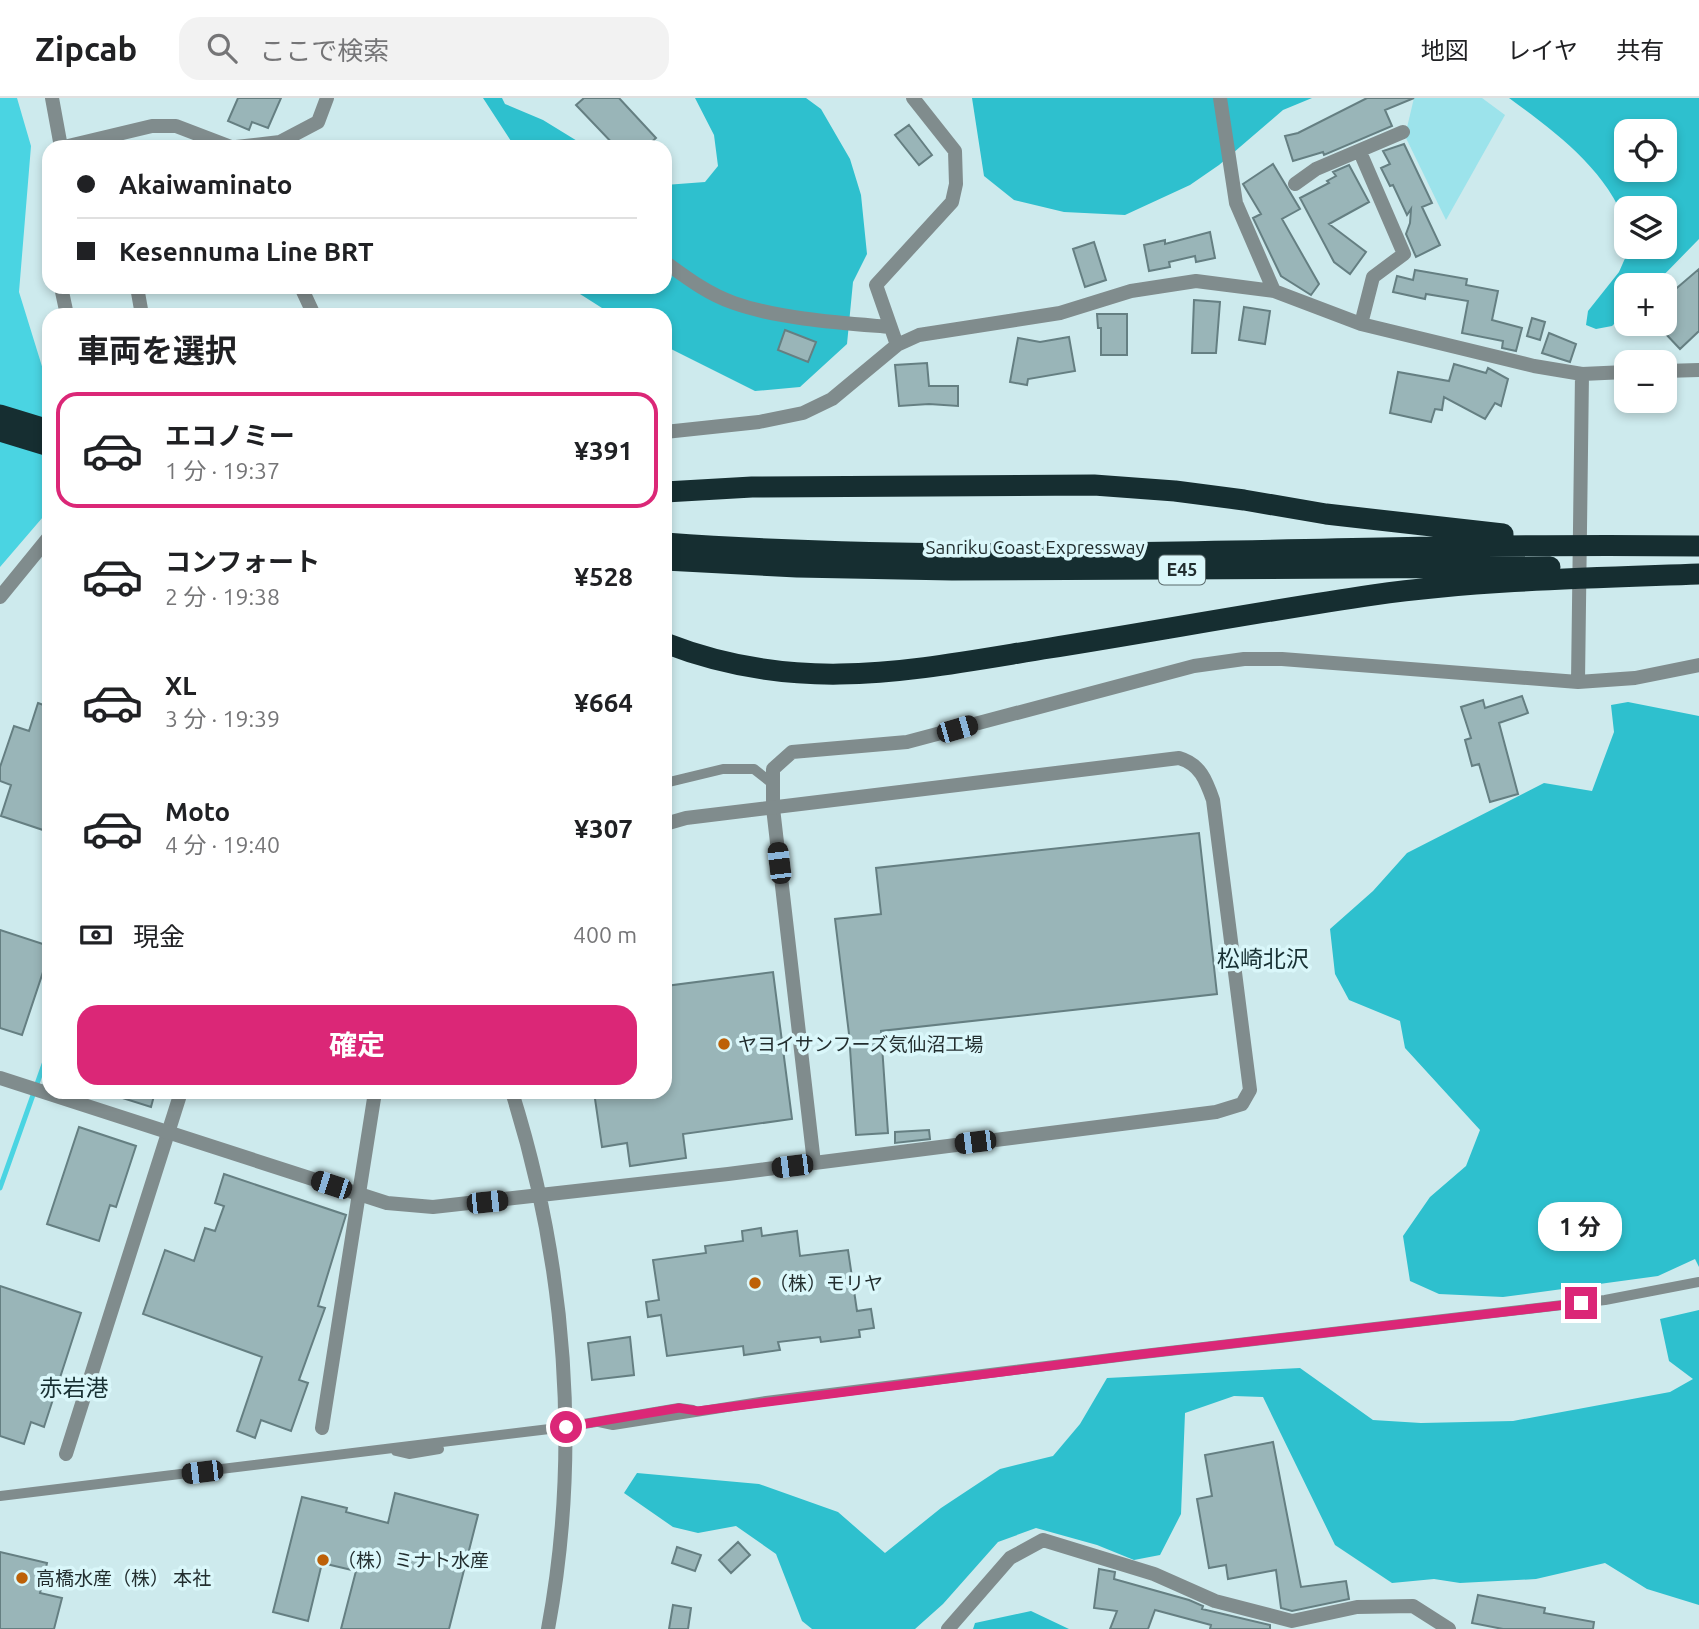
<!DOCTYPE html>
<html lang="ja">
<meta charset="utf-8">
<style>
body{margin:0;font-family:Ubuntu,"Noto Sans JP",sans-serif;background:#f2f2f2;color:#202124;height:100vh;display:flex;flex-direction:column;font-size:26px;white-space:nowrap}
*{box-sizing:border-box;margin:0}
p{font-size:23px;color:#757577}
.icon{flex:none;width:38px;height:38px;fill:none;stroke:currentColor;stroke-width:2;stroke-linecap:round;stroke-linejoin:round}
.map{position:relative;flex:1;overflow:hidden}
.panel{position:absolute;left:42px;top:210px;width:630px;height:791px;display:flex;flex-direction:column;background:#fff;border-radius:21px;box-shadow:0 4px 10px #0003}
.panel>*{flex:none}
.top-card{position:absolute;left:42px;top:42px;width:630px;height:154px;border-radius:21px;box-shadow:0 4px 10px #0003;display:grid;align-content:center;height:154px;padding:0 35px;background:#fff}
.fabs{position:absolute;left:1614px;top:21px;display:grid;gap:14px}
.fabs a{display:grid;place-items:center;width:63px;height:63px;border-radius:14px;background:#fff;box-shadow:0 4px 10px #0003;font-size:35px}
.end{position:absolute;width:32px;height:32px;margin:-16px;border:9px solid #db2777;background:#fff;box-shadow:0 0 0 4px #fff}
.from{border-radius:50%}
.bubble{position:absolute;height:49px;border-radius:21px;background:#fff;box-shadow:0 4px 10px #0003;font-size:23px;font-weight:700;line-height:49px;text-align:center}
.car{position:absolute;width:21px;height:42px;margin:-21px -10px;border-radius:9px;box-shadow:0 0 5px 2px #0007;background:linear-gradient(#222 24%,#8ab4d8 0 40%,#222 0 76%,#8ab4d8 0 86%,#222 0)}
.top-card b{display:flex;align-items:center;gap:24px;height:66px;font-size:26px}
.top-card b+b{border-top:2px solid #e0e0e0}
.top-card i{width:18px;height:18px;background:#202124}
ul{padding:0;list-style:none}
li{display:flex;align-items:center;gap:21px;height:116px;margin:0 14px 10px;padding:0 21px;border:4px solid transparent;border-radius:21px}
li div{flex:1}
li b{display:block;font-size:26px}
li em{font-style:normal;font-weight:700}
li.active{border-color:#db2777}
li>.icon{width:63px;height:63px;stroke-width:1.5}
h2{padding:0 35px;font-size:32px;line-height:84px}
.pay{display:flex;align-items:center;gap:18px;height:77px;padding:0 35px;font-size:26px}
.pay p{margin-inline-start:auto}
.button{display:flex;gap:14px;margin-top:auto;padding:14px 35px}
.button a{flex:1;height:80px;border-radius:21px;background:#db2777;color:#fff;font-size:28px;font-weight:700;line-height:80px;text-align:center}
header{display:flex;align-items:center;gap:42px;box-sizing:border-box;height:98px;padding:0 35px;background:#fff;border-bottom:2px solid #e0e0e0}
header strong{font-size:33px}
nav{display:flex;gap:38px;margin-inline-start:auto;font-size:24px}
.search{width:490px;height:63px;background:#f2f2f2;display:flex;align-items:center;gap:18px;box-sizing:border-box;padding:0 24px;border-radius:21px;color:#757577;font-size:26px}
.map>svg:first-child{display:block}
.green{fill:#9ce3eb}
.forest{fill:#2ec0ce;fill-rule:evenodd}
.water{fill:#4ad4e2}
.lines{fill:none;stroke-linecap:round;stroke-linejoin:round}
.stream{stroke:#4ad4e2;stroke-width:5}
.building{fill:#99b5b8;stroke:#657f82;stroke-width:2}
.service{stroke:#808c8d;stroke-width:10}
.minor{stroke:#808c8d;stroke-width:14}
.tertiary{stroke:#808c8d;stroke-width:14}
.motorway{stroke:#162e31;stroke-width:21}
.route{stroke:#db2777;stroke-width:9}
.poi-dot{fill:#bd6108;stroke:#daf7fa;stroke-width:2.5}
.labels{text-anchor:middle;stroke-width:7;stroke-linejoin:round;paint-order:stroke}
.shield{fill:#daf7fa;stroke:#5a6a6c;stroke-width:2}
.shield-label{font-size:18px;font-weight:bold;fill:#232e2f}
.street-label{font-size:19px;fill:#232e2f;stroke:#daf7fa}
.poi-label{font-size:19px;fill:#232e2f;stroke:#daf7fa;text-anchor:start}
.quarter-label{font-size:23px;fill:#183033;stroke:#daf7fa}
</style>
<header>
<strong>Zipcab</strong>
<div class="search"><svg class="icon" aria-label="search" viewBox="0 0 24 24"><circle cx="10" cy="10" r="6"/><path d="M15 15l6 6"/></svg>ここで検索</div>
<nav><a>地図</a><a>レイヤ</a><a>共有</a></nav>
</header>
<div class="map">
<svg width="1699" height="1531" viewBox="0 0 1699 1531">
<rect width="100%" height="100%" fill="#cdeaed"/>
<path class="green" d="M1414,0h68l23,17 -59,105 -41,-84z"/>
<path class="forest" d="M483,0h19l3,6 38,16 44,27h-67l-9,-6z
M695,0h111l15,11 29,50 11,36 6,59 -14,28 -6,62 -47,43 -45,4 -90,-45v-31h-52l-44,-28h96v-102l40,-3 13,-16 -4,-31z
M972,0h340l-29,12 -64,55 -29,20 -65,30 -61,-3 -50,-12 -30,-24z
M1509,0h190v141l-45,46h-28v27l-14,14 -16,3 -10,-4 2,-14 31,-39 11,-25h34v-39h-38v16c-20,-55 -72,-93 -117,-126zM1664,33v39h-38v-39z
M1628,604l71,14v551l-4,-8 -37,17 -155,21 -64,-3 -29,-13 -7,-45 27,-39 36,-31 14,-36 -75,-82 -5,-27 -51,-21 -14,-26 -5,-45 43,-38 34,-38 137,-70 48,8 22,-59 -3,-27z
M1699,1212v295l-52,-16 -42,-26 -69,16 -76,4 -26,-4 -42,4 -57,-38 -72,-148 -29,-1 -49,17 -4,101 -21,41 -26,5 -37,-15 -61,-17 -38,14 -55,62 -28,25h-103l-10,-8 -26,-67 -40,-28 -38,7 -25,-6 -49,-34 13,-20 122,11 79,28 47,41 56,-45 59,-39 53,-13 27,-32 27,-46 193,-10 73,52 48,3 92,-2 157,-29 23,-13 -24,-18 -9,-42z
M1031,1513l38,18h-96l2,-6z"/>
<path class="water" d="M0,0h17l14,48 -12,146 30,97v121l-49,57z"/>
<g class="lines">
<path class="stream" d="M42,272l7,13
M0,1090l49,-138"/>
</g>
<path class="building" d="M238,0h43l-13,30 -16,-6 -3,8 -21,-9z
M584,0h35l37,40 -10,9h-30l-40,-42z
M1367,0h47l-29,12 7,16 -68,29 -1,-3 -30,9 -8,-25 13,-3z
M909,27l23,30 -13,10 -24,-30z
M1404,46l28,59 -10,4 18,38 -24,12 -10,-23 4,-11 1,-14 -4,6 -14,-30 -3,1 -9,-18 9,-4 -7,-13z
M1273,66l27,45 -18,10 37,65 -8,11 -30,-19 -28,-58 8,-4 -18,-30z
M1349,67l20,37 -40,22 37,28 -16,22 -16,-12 -34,-64 29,-15 -2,-2 9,-5 -3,-4z
M1210,134l5,26 -19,4 -1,-6 -26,6 1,5 -21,4 -5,-26 21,-5v4z
M1094,144l12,38 -21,7 -12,-38z
M1699,171v62l-19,18 -16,-17v-33z
M1415,172l52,9 -1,6 32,6 -6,29 30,8 -6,23 -14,-3 1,-7 -41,-8 6,-32 -42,-7 -1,5 -32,-7 4,-16 16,4z
M1194,202l26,2 -4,51h-24z
M1244,209l26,4 -5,33 -26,-4z
M1097,216h30v41h-26v-27h-3z
M1532,220l13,4 -5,18 -13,-4z
M785,232l31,12 -8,20 -30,-12z
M1549,235l27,11 -6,18 -28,-9z
M1069,239l6,34 -47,8 -1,6 -17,-3 8,-44 22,4z
M927,265l2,23h29v20l-29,-2 -30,2 -4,-41z
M1454,266l32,9 2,-5 20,11 -7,27 -6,-3 -10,16 -41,-22 -2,13 -7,-1 -4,13 -41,-9 8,-41 51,9z
M1522,598l6,17 -29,10 19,71 -28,8 -11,-38 -7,2 -7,-26 6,-2 -10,-31 22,-7 2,8z
M38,605l11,4v125l-48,-16 10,-31 -11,-4v-14l14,-41 15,5z
M1199,735l18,161 -336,37 7,102 -32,2 -7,-101 -14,-115 46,-5 -5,-46z
M0,832l49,16v8l-27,81 -22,-7z
M773,874l19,147 -109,15 3,24 -56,8 -3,-23 -25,4 -8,-55h71l1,-106z
M113,994h42l-4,15 -38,-12z
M79,1029l57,19 -20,61 -6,-2 -11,36 -52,-17z
M929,1032l1,9 -35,4v-11z
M224,1076l122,41 -28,91 7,2 -26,72 9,3 -17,48 -30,-11 -6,18 -18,-7 25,-74 -119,-43 22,-64 29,11 11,-33 10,3 9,-25 -9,-3z
M761,1130l1,8 35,-5 3,25 48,-6 9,61 14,-2 3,19 -15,2 1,7 -39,5 -1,-5 -42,5 2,8 -36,5 -1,-9 -76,10 -6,-41 -13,2 -2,-15 13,-2 -6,-40 53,-7 -1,-7 38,-5 -1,-10z
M0,1188l81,27 -37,114 -13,-5 -7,22 -24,-8z
M630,1239l4,38 -42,5 -4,-37z
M1273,1344l28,145 45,-6 3,18 -57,12 -11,-3 -5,-38 -48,9 -2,-14 -17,3 -12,-69 15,-3 -7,-41z
M395,1395l83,22 -29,114h-108l15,-58 -34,-8 -14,58 -35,-9 29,-115 45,11 -1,4 42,11z
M738,1444l12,13 -19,18 -12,-13z
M677,1449l24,8 -6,16 -23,-8z
M0,1454l47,11 -7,30 22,5 -8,31h-54z
M1099,1471l16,3 -1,7 75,21 14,6 -1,3 68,16v4h-60l1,-4 -56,-15 -7,19h-38l7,-18 -23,-3z
M1478,1497l67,13 -1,5 50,9 -1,7h-90l-31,-6z
M673,1507l18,3 -3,21h-19z"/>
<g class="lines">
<path class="service" d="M665,685l58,-14h31l19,15
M599,1324l14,3 153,-24 369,-46 470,-55 94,-18
M396,1353l13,3 30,-5
M0,1398l566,-69 113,-19 14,2"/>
<path class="minor" d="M1220,0l16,105 38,88
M64,49l88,-21h24l55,21
M236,49l44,-5 38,-20 9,-24
M1360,54l44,102 -31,23 -12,47
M1295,86l21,-15 87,-37
M665,164c22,16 43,32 69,41 45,16 109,20 156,24
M137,189l5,28
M301,189l13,28
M897,247l-21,-60 76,-83 4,-18 -1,-33 -42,-53
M1664,273l35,-1
M665,334l94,-10 44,-9 29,-14 65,-54 22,-10 141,-22 71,-22 65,-10 78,10 87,33 173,42 48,8 44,-2
M1578,584l4,-308
M814,1065l-41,-355v-39l19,-17 115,-10 287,-76 50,-7h38l296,23 57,-4 64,-13
M322,1330l53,-336
M66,1356l115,-362
M948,1531l62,-71 33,-18 111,34 61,27 77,20 65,-14 56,-1 36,23"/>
<path class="tertiary" d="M52,0l9,49
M61,189l6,28
M0,499l49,-60
M0,980l387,125 46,4 295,-33 488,-62 26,-8 8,-14 -37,-290c-7,-20 -13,-36 -34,-42l-493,60 -21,6
M512,994c54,171 69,360 36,537"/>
<path class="motorway" d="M0,317l49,15
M0,333l49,15
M665,394l87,-5 342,-2 81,6 69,9 82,14 177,20
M665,445c344,25 690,-2 1034,3
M665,462l132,7 155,3 598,-3
M665,545c136,53 247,27 385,5 107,-17 214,-37 323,-53 108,-15 217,-17 326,-21"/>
</g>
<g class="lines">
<path class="route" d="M566,1329l113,-19 19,3 437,-56 446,-52"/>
</g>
<g class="poi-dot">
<circle cx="724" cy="946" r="7"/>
<circle cx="755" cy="1185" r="7"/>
<circle cx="323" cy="1462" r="7"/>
<circle cx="22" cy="1480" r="7"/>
</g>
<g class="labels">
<rect class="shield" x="1159" y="457.5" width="46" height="29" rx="5"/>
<g class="shield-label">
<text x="1182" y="478">E45</text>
</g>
<g class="street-label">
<text x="1035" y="456">Sanriku Coast Expressway</text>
</g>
<g class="poi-label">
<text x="738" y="953">ヤヨイサンフーズ気仙沼工場</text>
<text x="769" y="1192">（株）モリヤ</text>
<text x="337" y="1469">（株）ミナト水産</text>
<text x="36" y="1487">高橋水産（株） 本社</text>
</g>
<g class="quarter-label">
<text x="1263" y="869">松崎北沢</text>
<text x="74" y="1298">赤岩港</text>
</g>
</g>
</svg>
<div class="fabs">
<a><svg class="icon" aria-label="locate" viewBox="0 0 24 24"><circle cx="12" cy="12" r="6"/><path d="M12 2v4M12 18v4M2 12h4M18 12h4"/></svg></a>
<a><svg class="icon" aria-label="layers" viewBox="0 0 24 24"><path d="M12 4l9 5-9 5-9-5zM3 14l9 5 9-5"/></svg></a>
<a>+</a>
<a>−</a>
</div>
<i class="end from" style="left:566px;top:1329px"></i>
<i class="end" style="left:1581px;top:1205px"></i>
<div class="bubble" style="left:1538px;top:1104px;width:84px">1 分</div>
<i class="car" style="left:957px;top:631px;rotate:74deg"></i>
<i class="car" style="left:779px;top:765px;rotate:353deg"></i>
<i class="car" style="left:975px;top:1044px;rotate:263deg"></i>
<i class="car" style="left:792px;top:1068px;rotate:263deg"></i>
<i class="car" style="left:331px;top:1087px;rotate:288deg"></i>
<i class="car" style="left:487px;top:1104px;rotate:84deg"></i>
<i class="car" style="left:202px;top:1374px;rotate:263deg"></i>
<div class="top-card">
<b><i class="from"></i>Akaiwaminato</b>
<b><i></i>Kesennuma Line BRT</b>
</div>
<section class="panel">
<h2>車両を選択</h2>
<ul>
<li class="active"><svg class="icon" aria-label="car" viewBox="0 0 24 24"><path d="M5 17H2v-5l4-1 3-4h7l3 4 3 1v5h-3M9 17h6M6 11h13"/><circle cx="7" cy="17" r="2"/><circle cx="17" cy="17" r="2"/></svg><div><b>エコノミー</b><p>1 分 · 19:37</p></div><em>¥391</em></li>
<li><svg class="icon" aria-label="car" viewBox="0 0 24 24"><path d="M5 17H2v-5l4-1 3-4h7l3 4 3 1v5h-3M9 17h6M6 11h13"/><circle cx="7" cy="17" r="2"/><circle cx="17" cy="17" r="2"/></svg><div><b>コンフォート</b><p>2 分 · 19:38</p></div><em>¥528</em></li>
<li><svg class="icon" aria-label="car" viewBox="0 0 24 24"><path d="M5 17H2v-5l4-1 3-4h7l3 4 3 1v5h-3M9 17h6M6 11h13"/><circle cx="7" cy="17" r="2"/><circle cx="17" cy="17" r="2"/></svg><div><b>XL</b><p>3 分 · 19:39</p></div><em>¥664</em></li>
<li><svg class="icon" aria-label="car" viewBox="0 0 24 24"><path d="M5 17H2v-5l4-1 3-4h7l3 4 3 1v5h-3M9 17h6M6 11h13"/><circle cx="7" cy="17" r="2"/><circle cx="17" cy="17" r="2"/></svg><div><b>Moto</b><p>4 分 · 19:40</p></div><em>¥307</em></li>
</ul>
<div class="pay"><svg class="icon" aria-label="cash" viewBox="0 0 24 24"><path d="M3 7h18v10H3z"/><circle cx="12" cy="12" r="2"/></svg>現金<p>400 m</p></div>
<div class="button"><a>確定</a></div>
</section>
</div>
